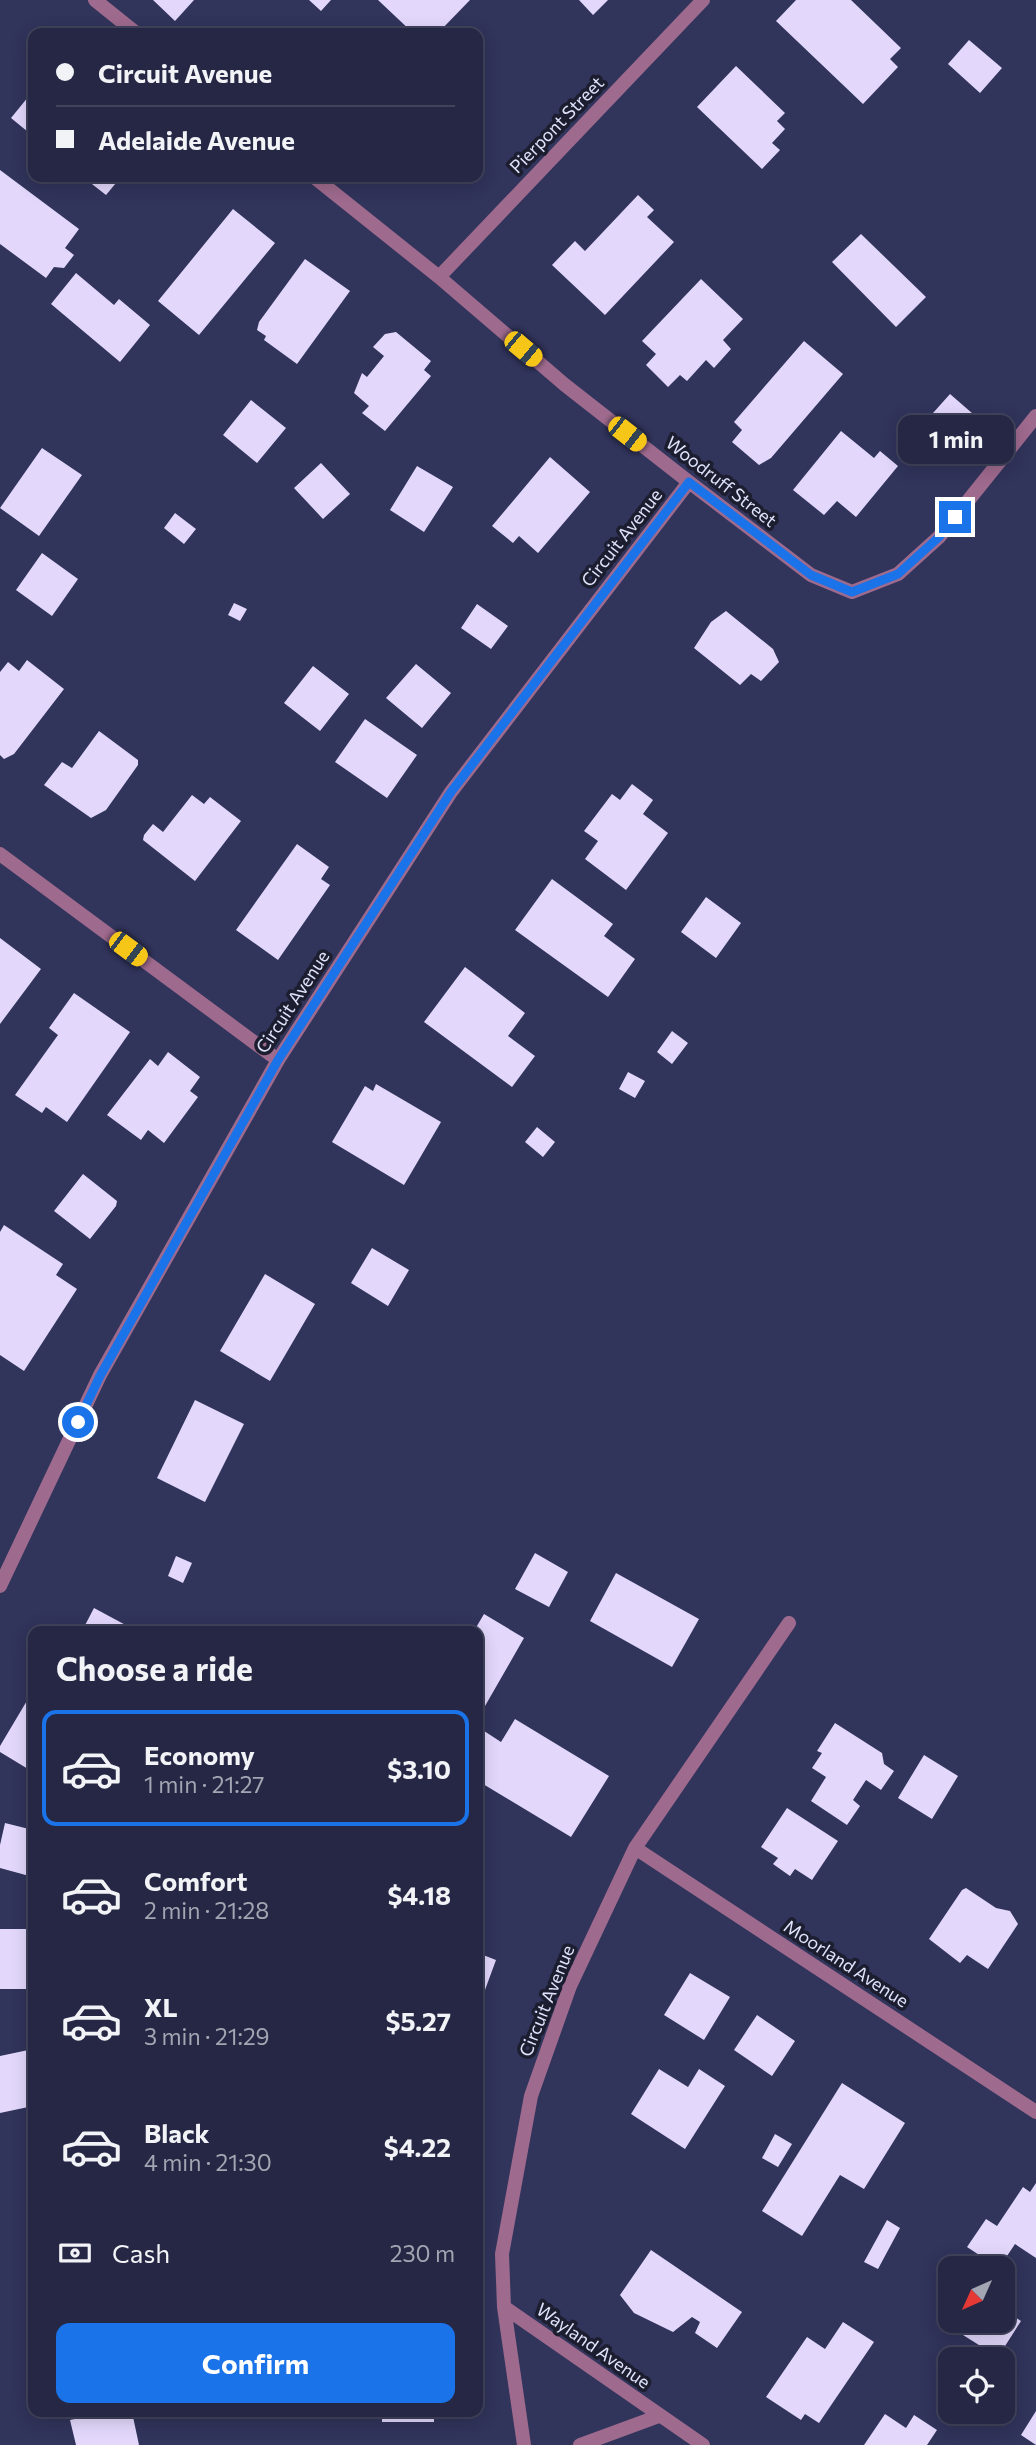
<!DOCTYPE html>
<meta charset="utf-8">
<style>
body{margin:0;font-family:Commissioner,sans-serif;background:#2d2f4b;color:#f1f3f6;height:100vh;display:flex;flex-direction:column;font-size:26px;white-space:nowrap}
*{box-sizing:border-box;margin:0}
p{font-size:23px;color:#a3a5b2}
.icon{flex:none;width:38px;height:38px;fill:none;stroke:currentColor;stroke-width:2;stroke-linecap:round;stroke-linejoin:round}
.map{position:relative;flex:1;overflow:hidden}
.panel{position:absolute;left:28px;top:1626px;width:455px;height:791px;display:flex;flex-direction:column;background:#252744;border-radius:14px;box-shadow:0 4px 18px #0003,0 0 0 2px #42445d}
.panel>*{flex:none}
.hud{position:absolute;left:28px;top:28px;width:455px;height:154px;border-radius:14px;box-shadow:0 4px 18px #0003,0 0 0 2px #42445d;display:grid;align-content:center;height:154px;padding:0 28px;background:#252744}
.needle{width:46px;rotate:225deg}
.buttons{position:absolute;left:938px;top:2256px;display:grid;gap:14px}
.buttons a{display:grid;place-items:center;width:77px;height:77px;border-radius:14px;background:#252744;box-shadow:0 4px 18px #0003,0 0 0 2px #42445d;font-size:35px}
.end{position:absolute;width:32px;height:32px;margin:-16px;border:9px solid #1a73e8;background:#fff;box-shadow:0 0 0 4px #fff}
.from{border-radius:50%}
.bubble{position:absolute;height:49px;border-radius:14px;background:#252744;box-shadow:0 4px 18px #0003,0 0 0 2px #42445d;font-size:23px;font-weight:700;line-height:49px;text-align:center}
.car{position:absolute;width:21px;height:42px;margin:-21px -10px;border-radius:9px;box-shadow:0 0 5px 2px #0007;background:linear-gradient(#f5c518 24%,#345 0 40%,#f5c518 0 76%,#345 0 86%,#f5c518 0)}
.hud b{display:flex;align-items:center;gap:24px;height:66px;font-size:26px}
.hud b+b{border-top:2px solid #42445d}
.hud i{width:18px;height:18px;background:#f1f3f6}
ul{padding:0;list-style:none}
li{display:flex;align-items:center;gap:21px;height:116px;margin:0 14px 10px;padding:0 14px;border:4px solid transparent;border-radius:14px}
li div{flex:1}
li b{display:block;font-size:26px}
li em{font-style:normal;font-weight:700}
li.current{border-color:#1a73e8}
li>.icon{width:63px;height:63px;stroke-width:1.5}
h2{padding:0 28px;font-size:32px;line-height:84px}
.pay{display:flex;align-items:center;gap:18px;height:77px;padding:0 28px;font-size:26px}
.pay p{margin-inline-start:auto}
.action{display:flex;gap:14px;margin-top:auto;padding:14px 28px}
.action a{flex:1;height:80px;border-radius:14px;background:#1a73e8;color:#fff;font-size:28px;font-weight:700;line-height:80px;text-align:center}
.map>svg:first-child{display:block}
.building{fill:#e3d8fc}
.lines{fill:none;stroke-linecap:round;stroke-linejoin:round}
.street{stroke:#9e6a8e;stroke-width:14}
.route{stroke:#1a73e8;stroke-width:9}
.labels{text-anchor:middle;stroke-width:7;stroke-linejoin:round;paint-order:stroke}
.street-label{font-size:18px;fill:#dfe3fb;stroke:#1c1e30}
</style>
<div class="map">
<svg width="1036" height="2445" viewBox="0 0 1036 2445">
<rect width="100%" height="100%" fill="#31345b"/>
<path class="building" d="M153,0h41l-19,21z
M309,0h22l-10,11z
M378,0h92l-32,33h-25z
M579,0h29l-15,15z
M796,0h55l50,48 -11,11 8,8 -35,37 -87,-83z
M969,40l33,28 -22,25 -32,-29z
M736,66l49,47 -8,8 8,8 -13,14 8,7 -18,19 -65,-62z
M33,91v45l-22,-18z
M0,170l79,59 -14,19 9,7 -10,13 -10,-1 -8,11 -46,-34z
M83,177h38l-15,18z
M638,195l16,15 -7,7 27,25 -69,73 -53,-50 23,-24 10,10z
M233,209l42,34 -76,92 -41,-34z
M861,234l65,63 -30,30 -64,-65z
M305,259l45,32 -53,73 -33,-24 2,-4 -9,-6 2,-8z
M76,273l38,32 5,-6 31,26 -30,37 -69,-58z
M701,279l42,40 -20,21 8,9 -17,19 -8,-8 -19,21 -7,-6 -12,12 -22,-22 10,-11 -14,-13z
M396,332l35,29 -7,9 7,6 -46,55 -23,-18 7,-7 -15,-13 8,-20 5,4 17,-21 -11,-9 12,-13z
M804,341l39,33 -72,84 -12,7 -27,-23 10,-12 -8,-8z
M950,394l30,26 -24,28 -31,-26z
M251,400l35,28 -29,35 -34,-28z
M841,431l33,27 6,-7 18,15 -42,51 -19,-16 -13,14 -31,-25z
M42,448l40,27 -43,61 -39,-28z
M550,457l40,35 -52,61 -19,-17 -6,7 -21,-17z
M321,463l29,31 -27,25 -29,-31z
M417,466l36,21 -29,45 -34,-22z
M175,513l21,16 -12,15 -20,-16z
M42,553l36,26 -26,37 -36,-26z
M234,603l13,6 -7,12 -12,-6z
M477,604l31,22 -17,23 -30,-21z
M726,611l47,38 6,13 -18,19 -10,-7 -11,11 -46,-37 17,-26z
M27,660l37,29 -50,65 -10,5 -4,-4v-83l8,-10 11,9z
M416,664l35,29 -29,35 -36,-30z
M313,666l36,28 -29,37 -36,-28z
M365,719l52,36 -30,43 -52,-36z
M99,731l39,29v5l-32,45 -15,8 -47,-33 18,-23 10,6z
M632,784l21,16 -10,14 25,19 -42,57 -41,-31 13,-18 -14,-10 28,-37 8,6z
M192,795l12,9 6,-7 31,24 -46,60 -52,-41 1,-5 9,-11 10,8z
M297,844l32,23 -8,12 9,6 -52,75 -42,-30z
M552,879l61,45 -9,12 31,23 -27,38 -93,-67z
M706,897l35,26 -25,35 -35,-26z
M0,938l41,31 -41,55z
M465,967l60,46 -17,23 27,20 -23,31 -88,-65z
M74,993l56,39 -63,90 -21,-15 -4,6 -27,-18 43,-60 -9,-7z
M672,1031l16,12 -16,21 -15,-12z
M168,1052l32,25 -10,14 8,6 -34,46 -16,-13 -7,10 -34,-25 43,-56 8,7z
M628,1072l17,9 -10,17 -16,-9z
M376,1084l65,38 -37,63 -72,-43 33,-56 8,5z
M537,1127l18,15 -12,15 -18,-15z
M83,1174l34,27 -1,5 -26,33 -36,-28z
M4,1225l59,39 -7,11 21,14 -53,82 -24,-16v-123z
M372,1248l37,22 -21,36 -37,-23z
M265,1274l50,30 -45,77 -50,-30z
M195,1400l49,24 -39,78 -48,-24z
M535,1553l33,19 -19,35 -34,-18z
M176,1556l16,7 -9,20 -15,-7z
M616,1573l83,46 -27,48 -82,-46z
M94,1608l39,21v2h-51z
M484,1614l40,24 -39,68 -7,-4v-71h-4z
M28,1699l5,3v70l-33,-20v-6z
M515,1719l94,57 -38,61 -93,-56v-54l23,15z
M835,1723l47,30 2,11 10,7 -13,19 -15,-10 -13,20 7,6 -13,19 -36,-24 15,-24 -14,-9 10,-15 -5,-2z
M924,1755l34,21 -26,43 -34,-21z
M787,1808l51,33 -26,39 -17,-11 -5,7 -17,-12 5,-6 -17,-11z
M5,1823l28,7v47l-33,-9v-23z
M966,1888l30,20 14,3 8,13 -30,45 -21,-14 -7,8 -31,-24 33,-49z
M0,1929h33v60h-33z
M478,1953l18,7 -18,49z
M690,1973l40,24 -26,43 -40,-25z
M757,2015l38,26 -23,35 -38,-26z
M33,2049v57l-33,7v-57z
M659,2069l29,18 11,-18 26,17 -40,63 -54,-35z
M842,2083l63,40 -41,66 -24,-14 -38,61 -40,-25z
M775,2134l17,10 -14,23 -16,-9z
M1036,2183v75l-21,-14 -16,24 -32,-21 19,-28 11,7 26,-39 7,5z
M887,2220l13,8 -22,41 -14,-7z
M651,2250l91,62 -25,36 -22,-15 5,-11 -8,-5 -19,15 -39,-19 -14,-18z
M1003,2309l18,12 -23,36 -35,-22 9,-15h31z
M843,2322l31,20 -55,81 -14,-9 -4,6 -35,-23 41,-60 18,12z
M1036,2411v34l-15,-10z
M107,2412h25l7,33h-63l-6,-25z
M382,2412h52v10h-52z
M885,2414l21,14 8,-13 23,15 -10,15h-63z"/>
<g class="lines">
<path class="street" d="M95,0l41,33
M314,177l125,100 126,108 124,97 122,93 41,17 46,-18 41,-37 97,-121
M439,277l264,-277
M0,854l278,206
M0,1586l100,-211 178,-315 173,-268 238,-310
M635,1848l401,264
M504,2307l199,138
M524,2445l-20,-138 -2,-53 29,-158 39,-110 65,-138 154,-225
M580,2445l79,-29"/>
</g>
<g class="lines">
<path class="route" d="M78,1422l22,-46 178,-316 173,-268 238,-310 122,93 41,17 46,-18 41,-37 16,-20"/>
</g>
<g class="labels">
<g class="street-label">
<text transform="translate(557 125) rotate(-46)" y="6">Pierpont Street</text>
<text transform="translate(721 482) rotate(38)" y="6">Woodruff Street</text>
<text transform="translate(622 538) rotate(-52)" y="6">Circuit Avenue</text>
<text transform="translate(293 1002) rotate(-57)" y="6">Circuit Avenue</text>
<text transform="translate(846 1964) rotate(33)" y="6">Moorland Avenue</text>
<text transform="translate(547 2001) rotate(-68)" y="6">Circuit Avenue</text>
<text transform="translate(593 2346) rotate(35)" y="6">Wayland Avenue</text>
</g>
</g>
</svg>
<div class="buttons">
<a><svg class="needle" viewBox="-14 -14 28 28"><path d="M0-13l5 13h-10z" fill="#e53935"/><path d="M0 13l5-13h-10z" fill="#a3a5b2"/></svg></a>
<a><svg class="icon" aria-label="locate" viewBox="0 0 24 24"><circle cx="12" cy="12" r="6"/><path d="M12 2v4M12 18v4M2 12h4M18 12h4"/></svg></a>
</div>
<i class="end from" style="left:78px;top:1422px"></i>
<i class="end" style="left:955px;top:517px"></i>
<div class="bubble" style="left:898px;top:415px;width:116px">1 min</div>
<i class="car" style="left:523px;top:349px;rotate:130deg"></i>
<i class="car" style="left:627px;top:434px;rotate:128deg"></i>
<i class="car" style="left:128px;top:949px;rotate:127deg"></i>
<div class="hud">
<b><i class="from"></i>Circuit Avenue</b>
<b><i></i>Adelaide Avenue</b>
</div>
<section class="panel">
<h2>Choose a ride</h2>
<ul>
<li class="current"><svg class="icon" aria-label="car" viewBox="0 0 24 24"><path d="M5 17H2v-5l4-1 3-4h7l3 4 3 1v5h-3M9 17h6M6 11h13"/><circle cx="7" cy="17" r="2"/><circle cx="17" cy="17" r="2"/></svg><div><b>Economy</b><p>1 min · 21:27</p></div><em>$3.10</em></li>
<li><svg class="icon" aria-label="car" viewBox="0 0 24 24"><path d="M5 17H2v-5l4-1 3-4h7l3 4 3 1v5h-3M9 17h6M6 11h13"/><circle cx="7" cy="17" r="2"/><circle cx="17" cy="17" r="2"/></svg><div><b>Comfort</b><p>2 min · 21:28</p></div><em>$4.18</em></li>
<li><svg class="icon" aria-label="car" viewBox="0 0 24 24"><path d="M5 17H2v-5l4-1 3-4h7l3 4 3 1v5h-3M9 17h6M6 11h13"/><circle cx="7" cy="17" r="2"/><circle cx="17" cy="17" r="2"/></svg><div><b>XL</b><p>3 min · 21:29</p></div><em>$5.27</em></li>
<li><svg class="icon" aria-label="car" viewBox="0 0 24 24"><path d="M5 17H2v-5l4-1 3-4h7l3 4 3 1v5h-3M9 17h6M6 11h13"/><circle cx="7" cy="17" r="2"/><circle cx="17" cy="17" r="2"/></svg><div><b>Black</b><p>4 min · 21:30</p></div><em>$4.22</em></li>
</ul>
<div class="pay"><svg class="icon" aria-label="cash" viewBox="0 0 24 24"><path d="M3 7h18v10H3z"/><circle cx="12" cy="12" r="2"/></svg>Cash<p>230 m</p></div>
<div class="action"><a>Confirm</a></div>
</section>
</div>
